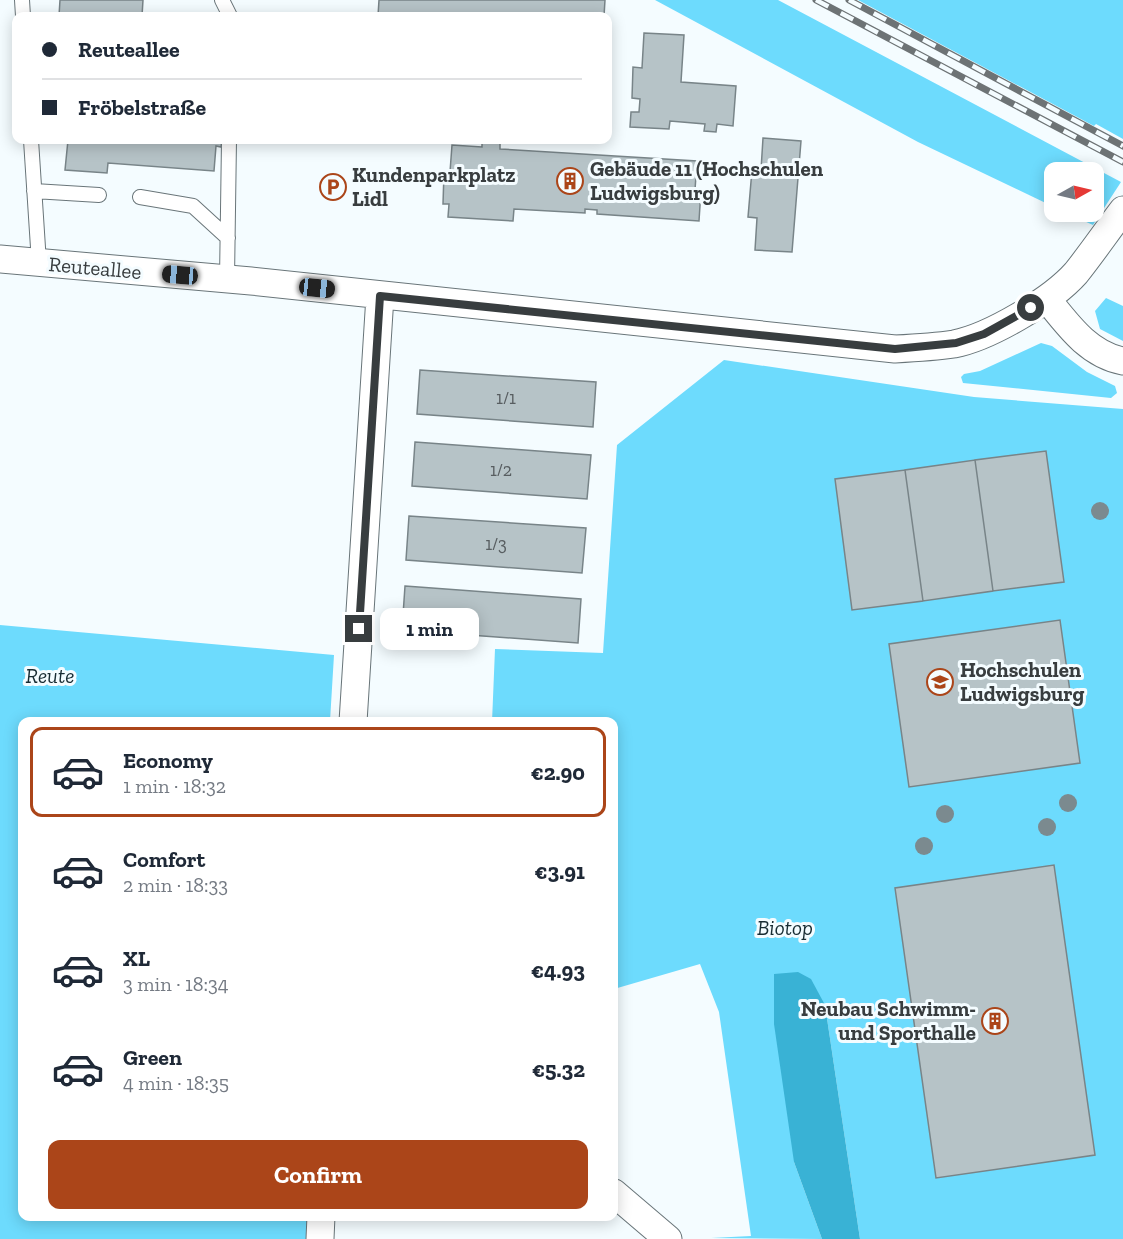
<!DOCTYPE html>
<meta charset="utf-8">
<style>
body{margin:0;font-family:"Zilla Slab",serif;background:#f6f6f7;color:#1f2937;height:100vh;display:flex;flex-direction:column;font-size:22px;white-space:nowrap}
*{box-sizing:border-box;margin:0}
p{font-size:20px;color:#747a83}
.icon{flex:none;width:33px;height:33px;fill:none;stroke:currentColor;stroke-width:2;stroke-linecap:round;stroke-linejoin:round}
.map{position:relative;flex:1;overflow:hidden}
.panel{position:absolute;left:18px;top:717px;width:600px;height:504px;display:flex;flex-direction:column;background:#fff;border-radius:12px;box-shadow:0 3px 15px #0003}
.panel>*{flex:none}
.guide{position:absolute;left:12px;top:12px;width:600px;height:132px;border-radius:12px;box-shadow:0 3px 15px #0003;display:grid;align-content:center;height:132px;padding:0 30px;background:#fff}
.needle{width:39px;rotate:82deg}
.controls{position:absolute;left:1044px;top:162px;display:grid;gap:12px}
.controls a{display:grid;place-items:center;width:60px;height:60px;border-radius:12px;background:#fff;box-shadow:0 3px 15px #0003;font-size:30px}
.end{position:absolute;width:27px;height:27px;margin:-14px;border:8px solid #383d3f;background:#fff;box-shadow:0 0 0 3px #fff}
.from{border-radius:50%}
.bubble{position:absolute;height:42px;border-radius:12px;background:#fff;box-shadow:0 3px 15px #0003;font-size:20px;font-weight:700;line-height:42px;text-align:center}
.car{position:absolute;width:18px;height:36px;margin:-18px -9px;border-radius:8px;box-shadow:0 0 4px 2px #0007;background:linear-gradient(#222 24%,#8ab4d8 0 40%,#222 0 76%,#8ab4d8 0 86%,#222 0)}
.guide b{display:flex;align-items:center;gap:21px;height:57px;font-size:22px}
.guide b+b{border-top:2px solid #e0e1e3}
.guide i{width:15px;height:15px;background:#1f2937}
ul{padding:10px 0 0;list-style:none}
li{display:flex;align-items:center;gap:18px;height:90px;margin:0 12px 9px;padding:0 18px;border:3px solid transparent;border-radius:12px}
li div{flex:1}
li b{display:block;font-size:22px}
li em{font-style:normal;font-weight:700}
li.active{border-color:#ab4519}
li>.icon{width:54px;height:54px;stroke-width:1.5}
.button{display:flex;gap:12px;margin-top:auto;padding:12px 30px}
.button a{flex:1;height:69px;border-radius:12px;background:#ab4519;color:#fff;font-size:24px;font-weight:700;line-height:69px;text-align:center}
.map>svg:first-child{display:block}
.green{fill:#6ddbfd}
.water{fill:#39b2d5}
.building{fill:#b6c3c7;stroke:#788488;stroke-width:1.5}
.lines{fill:none;stroke-linecap:round;stroke-linejoin:round}
.service-casing{stroke:#697579;stroke-width:16}
.minor-casing{stroke:#697579;stroke-width:29}
.service{stroke:#fff;stroke-width:14}
.minor{stroke:#fff;stroke-width:27}
.rail-casing{stroke:#6d7375;stroke-width:7}
.rail{stroke:#f4fcff;stroke-width:4.5;stroke-dasharray:14;stroke-linecap:butt}
.tree{fill:#7b8a8f}
.route{stroke:#383d3f;stroke-width:8}
.labels{text-anchor:middle;stroke-width:6;stroke-linejoin:round;paint-order:stroke}
.number-label{font-size:18px;fill:#585e61}
.poi-label{font-size:21px;font-weight:bold;fill:#383d3f;stroke:#f4fcff;text-anchor:start}
.street-label{font-size:21px;fill:#383d3f;stroke:#f4fcff}
.park-label{font-size:21px;font-style:italic;fill:#182c33;stroke:#f4fcff}
</style>
<div class="map">
<svg width="1123" height="1239" viewBox="0 0 1123 1239">
<rect width="100%" height="100%" fill="#f4fcff"/>
<path class="green" d="M655,0h123l343,182 -28,43 -29,-13h30v-40h-40v35l-136,-65z
M858,0h265v139l-27,-15 -2,2z
M1106,298l17,8v35l-23,-12 -5,-18z
M1041,343l11,3 35,26 28,14 2,7 -6,5 -148,-15 -2,-6 3,-3 16,-3z
M724,360l250,37 149,12v830h-263l-35,-234 -31,157 28,77 -111,-1 40,-2 -32,-224 -19,-48 -86,25v-267h-122l3,-73 108,4 14,-208z
M0,625l334,30 -4,66 -308,1v494l287,1 -1,22h-308z"/>
<path class="water" d="M798,972l13,7 14,26 35,234h-38l-28,-77 -20,-138v-50z"/>
<path class="building" d="M60,0h83l-1,16h-83z
M379,0h226l-1,16h-226z
M644,33l40,2 -3,47 55,4 -3,40 -16,-2 -1,8 -12,-1 1,-7 -35,-3 -1,8 -39,-2 1,-15h8l1,-13 -8,-1 1,-31 9,1z
M763,138l38,3 -9,111 -37,-2 2,-32 -9,-1 4,-47h9z
M68,140h154l-1,7 -5,-1 -2,25 -106,-8 -1,10 -42,-3z
M482,140h18v9l197,12 -2,29h6l-2,31 -102,-7v-4l-12,-1v4l-71,-4 -1,12 -65,-4 1,-13h-6l1,-32h6l2,-27 30,2z
M420,370l176,12 -3,45 -176,-13z
M415,442l176,13 -4,44 -175,-13z
M1046,451l18,131 -71,9 -18,-131z
M975,460l18,131 -70,10 -18,-131z
M905,470l18,131 -71,9 -17,-131z
M409,516l177,12 -4,45 -176,-13z
M405,586l176,13 -3,44 -176,-13z
M1060,620l20,143 -171,24 -20,-143z
M1054,865l41,290 -159,23 -41,-290z"/>
<g class="lines">
<defs>
<path id="service" d="M22,0l1,16
M222,0l8,16
M31,140l8,123
M34,191l65,4
M140,197l53,9 35,32
M227,279l2,-139"/>
<path id="minor" d="M0,259l251,22 644,68c20,-1 39,-2 59,-5 36,-7 98,-44 122,-71 16,-20 31,-42 47,-63
M1047,299c21,26 41,55 76,62
M353,722l27,-426
M614,1193l54,46
M320,1239l1,-23"/>
</defs>
<use href="#service" class="service-casing"/>
<use href="#minor" class="minor-casing"/>
<use href="#service" class="service"/>
<use href="#minor" class="minor"/>
<defs>
<path id="rail" d="M816,0l307,162
M849,0l274,146"/>
</defs>
<use href="#rail" class="rail-casing"/>
<use href="#rail" class="rail"/>
</g>
<g class="tree">
<circle cx="1100" cy="511" r="9"/>
<circle cx="1068" cy="803" r="9"/>
<circle cx="945" cy="814" r="9"/>
<circle cx="1047" cy="827" r="9"/>
<circle cx="924" cy="846" r="9"/>
</g>
<g class="lines">
<path class="route" d="M359,629l21,-333 515,53 61,-6 28,-9 47,-26"/>
</g>
<defs>
<symbol id="building-ring" viewBox="-11 -11 22 22"><circle r="9.5" fill="#f4fcff" stroke="#ab4519" stroke-width="1.5"/><path d="M-4-6H4V6H1V3H-1V6H-4ZM-2.5-4.3h1.7v1.8h-1.7ZM.8-4.3h1.7v1.8H.8ZM-2.5-1h1.7V.8h-1.7ZM.8-1h1.7V.8H.8Z" fill="#ab4519"/></symbol>
<symbol id="parking-ring" viewBox="-11 -11 22 22"><circle r="9.5" fill="#f4fcff" stroke="#ab4519" stroke-width="1.5"/><path d="M-3.5-5.5H1a3.5 3.5 0 0 1 0 7H-1V5.5H-3.5ZM-1-3.4V-.6H.8a1.4 1.4 0 0 0 0-2.8Z" fill="#ab4519"/></symbol>
<symbol id="university-ring" viewBox="-11 -11 22 22"><circle r="9.5" fill="#f4fcff" stroke="#ab4519" stroke-width="1.5"/><path d="M0-5L7-2L0 1L-7-2ZM-4 1L0 2.5L4 1V4Q0 6-4 4Z" fill="#ab4519"/></symbol>
</defs>
<g fill-rule="evenodd">
<use href="#building-ring" x="555" y="166" width="30" height="30"/>
<use href="#parking-ring" x="318" y="172" width="30" height="30"/>
<use href="#university-ring" x="925" y="667" width="30" height="30"/>
<use href="#building-ring" x="980" y="1006" width="30" height="30"/>
</g>
<g class="labels">
<g class="number-label">
<text x="506" y="404">1/1</text>
<text x="501" y="476">1/2</text>
<text x="496" y="550">1/3</text>
</g>
<g class="poi-label">
<text x="590" y="176">Gebäude 11 (Hochschulen<tspan x="590" dy="24">Ludwigsburg)</tspan></text>
<text x="352" y="182">Kundenparkplatz<tspan x="352" dy="24">Lidl</tspan></text>
<text x="960" y="677">Hochschulen<tspan x="960" dy="24">Ludwigsburg</tspan></text>
<text x="976" y="1016" text-anchor="end">Neubau Schwimm-<tspan x="976" dy="24">und Sporthalle</tspan></text>
</g>
<g class="street-label">
<text transform="translate(95 268) rotate(5)" y="7">Reuteallee</text>
</g>
<g class="park-label">
<text x="50" y="683">Reute</text>
<text x="785" y="935">Biotop</text>
</g>
</g>
</svg>
<div class="controls">
<a><svg class="needle" viewBox="-14 -14 28 28"><path d="M0-13l5 13h-10z" fill="#e53935"/><path d="M0 13l5-13h-10z" fill="#747a83"/></svg></a>
</div>
<i class="end from" style="left:1031px;top:308px"></i>
<i class="end" style="left:359px;top:629px"></i>
<div class="bubble" style="left:380px;top:608px;width:99px">1 min</div>
<i class="car" style="left:180px;top:275px;rotate:275deg"></i>
<i class="car" style="left:317px;top:288px;rotate:96deg"></i>
<div class="guide">
<b><i class="from"></i>Reuteallee</b>
<b><i></i>Fröbelstraße</b>
</div>
<section class="panel">
<ul>
<li class="active"><svg class="icon" aria-label="car" viewBox="0 0 24 24"><path d="M5 17H2v-5l4-1 3-4h7l3 4 3 1v5h-3M9 17h6M6 11h13"/><circle cx="7" cy="17" r="2"/><circle cx="17" cy="17" r="2"/></svg><div><b>Economy</b><p>1 min · 18:32</p></div><em>€2.90</em></li>
<li><svg class="icon" aria-label="car" viewBox="0 0 24 24"><path d="M5 17H2v-5l4-1 3-4h7l3 4 3 1v5h-3M9 17h6M6 11h13"/><circle cx="7" cy="17" r="2"/><circle cx="17" cy="17" r="2"/></svg><div><b>Comfort</b><p>2 min · 18:33</p></div><em>€3.91</em></li>
<li><svg class="icon" aria-label="car" viewBox="0 0 24 24"><path d="M5 17H2v-5l4-1 3-4h7l3 4 3 1v5h-3M9 17h6M6 11h13"/><circle cx="7" cy="17" r="2"/><circle cx="17" cy="17" r="2"/></svg><div><b>XL</b><p>3 min · 18:34</p></div><em>€4.93</em></li>
<li><svg class="icon" aria-label="car" viewBox="0 0 24 24"><path d="M5 17H2v-5l4-1 3-4h7l3 4 3 1v5h-3M9 17h6M6 11h13"/><circle cx="7" cy="17" r="2"/><circle cx="17" cy="17" r="2"/></svg><div><b>Green</b><p>4 min · 18:35</p></div><em>€5.32</em></li>
</ul>
<div class="button"><a>Confirm</a></div>
</section>
</div>
